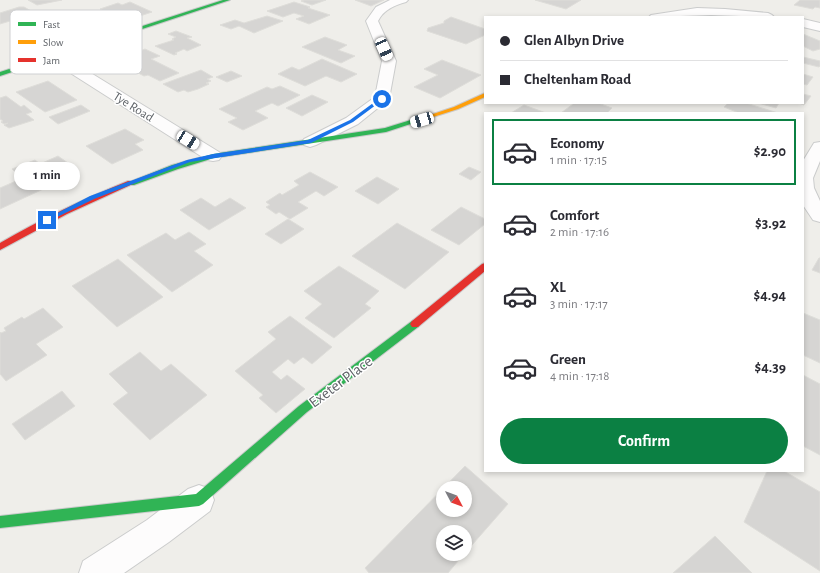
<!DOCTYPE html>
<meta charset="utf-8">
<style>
body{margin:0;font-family:"Alegreya Sans",sans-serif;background:#f2f2f3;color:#2b2b33;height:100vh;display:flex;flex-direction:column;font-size:15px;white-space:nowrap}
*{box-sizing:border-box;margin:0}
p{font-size:13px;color:#7c7c81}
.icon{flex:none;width:22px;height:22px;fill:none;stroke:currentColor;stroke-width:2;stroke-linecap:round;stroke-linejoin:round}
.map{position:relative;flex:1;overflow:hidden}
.details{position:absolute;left:484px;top:112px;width:320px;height:360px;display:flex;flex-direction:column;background:#fff;border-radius:0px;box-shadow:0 2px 6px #0003}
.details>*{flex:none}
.hud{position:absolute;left:484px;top:16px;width:320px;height:88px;border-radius:0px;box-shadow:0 2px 6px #0003;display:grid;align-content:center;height:88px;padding:0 16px;background:#fff}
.needle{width:26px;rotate:131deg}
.tools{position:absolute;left:436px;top:481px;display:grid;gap:8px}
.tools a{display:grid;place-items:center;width:36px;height:36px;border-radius:50%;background:#fff;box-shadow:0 2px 6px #0003;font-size:20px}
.end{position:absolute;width:18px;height:18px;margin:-9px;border:5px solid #1a73e8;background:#fff;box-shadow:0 0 0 2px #fff}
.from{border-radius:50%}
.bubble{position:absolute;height:28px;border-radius:14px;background:#fff;box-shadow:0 2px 6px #0003;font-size:13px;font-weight:700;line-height:28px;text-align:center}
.car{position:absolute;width:12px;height:24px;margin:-12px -6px;border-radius:5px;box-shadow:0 0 3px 1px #0007;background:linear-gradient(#fff 24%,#345 0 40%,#fff 0 76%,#345 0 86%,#fff 0)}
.hud b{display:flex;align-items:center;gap:14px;height:38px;font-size:15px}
.hud b+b{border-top:1px solid #e1e1e2}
.hud i{width:10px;height:10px;background:#2b2b33}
ul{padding:7px 0 0;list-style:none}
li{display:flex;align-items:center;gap:12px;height:66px;margin:0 8px 6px;padding:0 8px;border:2px solid transparent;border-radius:0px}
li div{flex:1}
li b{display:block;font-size:15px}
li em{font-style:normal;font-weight:700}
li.on{border-color:#0b8043}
li>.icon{width:36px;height:36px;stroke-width:1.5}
.button{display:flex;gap:8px;margin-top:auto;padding:8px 16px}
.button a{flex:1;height:46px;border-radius:24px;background:#0b8043;color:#fff;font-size:16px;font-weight:700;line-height:46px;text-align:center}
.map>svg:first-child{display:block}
.building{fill:#d6d5d3;stroke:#deddd9;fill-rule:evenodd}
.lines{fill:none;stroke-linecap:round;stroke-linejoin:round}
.street-casing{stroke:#cbcccc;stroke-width:2}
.fast-casing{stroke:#cacacb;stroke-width:2}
.slow-casing{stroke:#cacacb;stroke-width:2}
.jam-casing{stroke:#cacacb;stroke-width:2}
.street{fill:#fdfcfc;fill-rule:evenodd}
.fast{fill:#30b455;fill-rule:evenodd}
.slow{fill:#ff9f0a;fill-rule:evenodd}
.jam{fill:#e5322d;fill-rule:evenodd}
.route{fill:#1a73e8}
.labels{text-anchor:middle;stroke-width:3;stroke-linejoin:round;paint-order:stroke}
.far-street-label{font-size:13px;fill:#5f6368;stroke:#fff}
.street-label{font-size:16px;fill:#5f6368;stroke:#fff}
.key{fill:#fff;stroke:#cfd0d2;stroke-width:1}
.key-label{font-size:11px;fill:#5f6368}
</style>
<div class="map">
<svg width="820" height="573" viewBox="0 0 820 573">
<rect width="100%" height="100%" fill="#efeeea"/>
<path class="building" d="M28,0h34l-25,5z
M304,0h22l-14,5 -11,-4z
M355,0h29l-13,6z
M535,0h46l-15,9z
M800,0h20v8l-5,-1 -2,2 -19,-4z
M130,2l22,10 -12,4 -11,-5 -17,4 -12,-6 18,-6 4,2z
M294,2l16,5 -2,1 22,7 -21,9 -13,-5 8,-3 -10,-3 -11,4 -16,-6z
M19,7h5l9,5h-3l4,3 5,-2 9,5 -29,8 -9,-5 -10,3v-11z
M267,16l16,5 -29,12 -15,-7 -8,3 -11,-4 15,-5 9,3z
M451,17l34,12v6l-19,9 -39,-13 1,-3 16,-5v-2z
M176,31l16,6 -5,1 14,7 -14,6 -3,-2 -9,4 2,1 -3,1 -19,-9 19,-6 -2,-1 4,-2 -8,-3z
M803,34l17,7v8l-7,2 -10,-5z
M325,37l22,8 -9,5 17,6 -14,7 -39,-16z
M145,49l15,7 -9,3 28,14 -19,8 -12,-6 -4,1 -29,-15z
M803,57l17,4v5l-1,1 -16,-4z
M322,59l35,15 -16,8 -15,-6 -21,10 -27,-12 14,-7 7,3z
M442,60l39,15 -41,23 -26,-11 24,-12 -14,-6z
M201,70l12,7 -6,2 4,2 -5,2 3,1 -11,5 -10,3 -4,-2 -6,2 -15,-8z
M231,71l11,5 -15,6 -11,-5z
M803,74l10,3 -6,8 -4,-1z
M48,81l29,19 -32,12 -29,-20z
M280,86l20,9 -22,11 -6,-3 -17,8 13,7 -25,12 -15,-8 9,-4 -18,-9 48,-22 5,2z
M803,94l8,2 -7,9 -5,-2h4z
M312,95l16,7 -26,14 -16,-8z
M6,96l15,11 3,-2 8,7 -6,2 8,6 -25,8 -5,-3 4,-2 -4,1 -3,-2 2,-1 -3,-2v-21z
M571,103h27l14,5 -5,5h-46l12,-9z
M728,103h18l32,10h-39l-15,-6z
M758,103h21l-3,5z
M81,105l9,6 -32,13 -9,-7z
M524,105l22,8h-35z
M125,129l19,11 -9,4 8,6 -31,14 -26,-18z
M58,156l17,12 -28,13 5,4 -52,24v-21l16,-7 2,-6 -6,-6 23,-9 5,4z
M469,167l12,5 -10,8 -12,-6z
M310,172l28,15 -14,9 -8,-5 -18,11 10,6 -18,11 -11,-7 -3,2 -10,-7 4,-2 -4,-3 14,-9 2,2 17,-10 -5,-4z
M377,177l22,12 -21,15 -23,-13z
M201,198l14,9 15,-9 16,10 -37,22 -29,-20z
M461,207l24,12v5l-26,21 -28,-15z
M288,219l16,10 -23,15 -16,-10z
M397,223l52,29 -44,37 -53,-33z
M189,232l17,12 -12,7 19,14 -41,27 -45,-37 39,-22 9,7z
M819,258h1v15l-8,-3z
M118,259l45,38 -46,30 -45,-41z
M339,266l40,25 -14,13 6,4 -37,30 -29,-20 17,-14 -18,-13z
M43,308l20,19 -27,17 11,11 -41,26 -6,-7v-42l1,1 5,-2 -2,-3 18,-11 2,2z
M803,313l17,7v43l-17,-8z
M290,316l42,31 -20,17 -9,-7 -9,7 -6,-5 -16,13 9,8 6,-5 18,14 -29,24 -17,-15 4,-3 -28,-24 41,-32 -8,-7z
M140,352l21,19 10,-7 36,31 -57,45 -37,-36 15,-11 -19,-19z
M803,375l17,9v71l-17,-9z
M62,391l13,15 -50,34 -13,-16z
M465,466l43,38 -43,49v-21h-22v22h21l-16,19h-79l-4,-5zM443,488h22v22h-22z
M767,471h17l36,21v79l-76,-49z
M715,536l37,37h-79z"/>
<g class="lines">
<defs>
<path id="street" d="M390,0h18l-2,2c-11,3 -23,8 -28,19l18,40 -7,38 -31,25 -42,21 -6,2 -6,-2 -2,-3 2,-3 42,-21 29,-21 7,-36 -16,-40 10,-14z
M697,8l28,1 43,4 4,2 2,2 -63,-2 -62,2 2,-2z
M803,19l17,4v8l-17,-4z
M55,53l5,1 159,98 3,4 -3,4 -6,1 -6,-1 -157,-100 -2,-3 2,-3z
M820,142v19l-7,17 1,10 6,13v21l-7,-2 -10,-15v-44l11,-18z
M199,485l11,4 4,11 -4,11 -41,31 -45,31h-45l4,-12 64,-41 41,-31z"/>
<path id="fast" d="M223,0h7l-230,76v-4z
M430,114l2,1v2l-46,15 -172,26 -36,11 -44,16h-6l-1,-2 45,-18 41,-11 172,-26z
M415,320l3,1 2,3 -2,3 -111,85 -104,92 -4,2 -199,22v-12l196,-22 103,-88 113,-85z"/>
<path id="slow" d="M485,93v4l-27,12 -28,9 -3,-2 27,-9z"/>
<path id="jam" d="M128,181h6l1,2 -68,31 -67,36v-7c41,-24 84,-44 128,-62z
M485,263v8l-67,56h-6l-2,-3 2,-3 70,-57z"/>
</defs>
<use href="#street" class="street-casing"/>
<use href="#fast" class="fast-casing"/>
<use href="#slow" class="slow-casing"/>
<use href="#jam" class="jam-casing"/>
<use href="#street" class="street"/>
<use href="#fast" class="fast"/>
<use href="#slow" class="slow"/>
<use href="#jam" class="jam"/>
</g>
<path class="route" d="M380,98l4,1 -31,23 -42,21 -121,19 -96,37 -45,22 -5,-1 46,-24 97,-36 26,-6 95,-14 42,-20z"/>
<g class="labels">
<g class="far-street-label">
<text transform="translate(134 106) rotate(32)" y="5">Tye Road</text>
</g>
<g class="street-label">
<text transform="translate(340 381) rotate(-37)" y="6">Exeter Place</text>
</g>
</g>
<rect x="10" y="10" width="132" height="64" rx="6" class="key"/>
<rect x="18" y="22" width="18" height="4" fill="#30b455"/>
<rect x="18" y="40" width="18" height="4" fill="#ff9f0a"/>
<rect x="18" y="58" width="18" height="4" fill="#e5322d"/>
<g class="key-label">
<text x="43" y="28">Fast</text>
<text x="43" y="46">Slow</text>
<text x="43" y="64">Jam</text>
</g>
</svg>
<div class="tools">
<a><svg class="needle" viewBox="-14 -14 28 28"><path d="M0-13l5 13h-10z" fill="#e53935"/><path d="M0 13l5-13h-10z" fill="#7c7c81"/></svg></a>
<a><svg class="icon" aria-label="layers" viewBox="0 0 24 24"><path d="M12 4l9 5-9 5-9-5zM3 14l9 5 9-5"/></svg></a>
</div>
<i class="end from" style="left:382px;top:99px"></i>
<i class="end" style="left:47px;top:220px"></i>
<div class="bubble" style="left:14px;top:162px;width:66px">1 min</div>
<i class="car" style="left:384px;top:49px;rotate:156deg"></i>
<i class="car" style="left:422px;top:120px;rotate:254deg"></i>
<i class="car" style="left:188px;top:140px;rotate:122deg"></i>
<div class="hud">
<b><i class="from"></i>Glen Albyn Drive</b>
<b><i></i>Cheltenham Road</b>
</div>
<section class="details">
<ul>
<li class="on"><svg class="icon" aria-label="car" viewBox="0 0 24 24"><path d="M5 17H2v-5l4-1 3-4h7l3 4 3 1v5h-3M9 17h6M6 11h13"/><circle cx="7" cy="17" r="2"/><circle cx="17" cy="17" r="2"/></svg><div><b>Economy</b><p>1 min · 17:15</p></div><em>$2.90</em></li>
<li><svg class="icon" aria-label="car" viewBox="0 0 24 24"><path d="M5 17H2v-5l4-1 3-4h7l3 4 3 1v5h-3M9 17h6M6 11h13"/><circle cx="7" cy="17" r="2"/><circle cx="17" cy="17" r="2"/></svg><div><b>Comfort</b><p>2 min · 17:16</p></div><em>$3.92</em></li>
<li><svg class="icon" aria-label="car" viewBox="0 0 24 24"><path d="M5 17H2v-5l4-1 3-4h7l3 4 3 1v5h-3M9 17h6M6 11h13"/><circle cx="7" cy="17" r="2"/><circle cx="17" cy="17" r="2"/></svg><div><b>XL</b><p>3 min · 17:17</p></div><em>$4.94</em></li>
<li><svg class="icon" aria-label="car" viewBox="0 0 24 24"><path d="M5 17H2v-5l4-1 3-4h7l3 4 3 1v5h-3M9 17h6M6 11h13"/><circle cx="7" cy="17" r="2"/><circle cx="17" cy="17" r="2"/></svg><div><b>Green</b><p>4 min · 17:18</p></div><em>$4.39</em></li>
</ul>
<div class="button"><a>Confirm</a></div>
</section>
</div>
